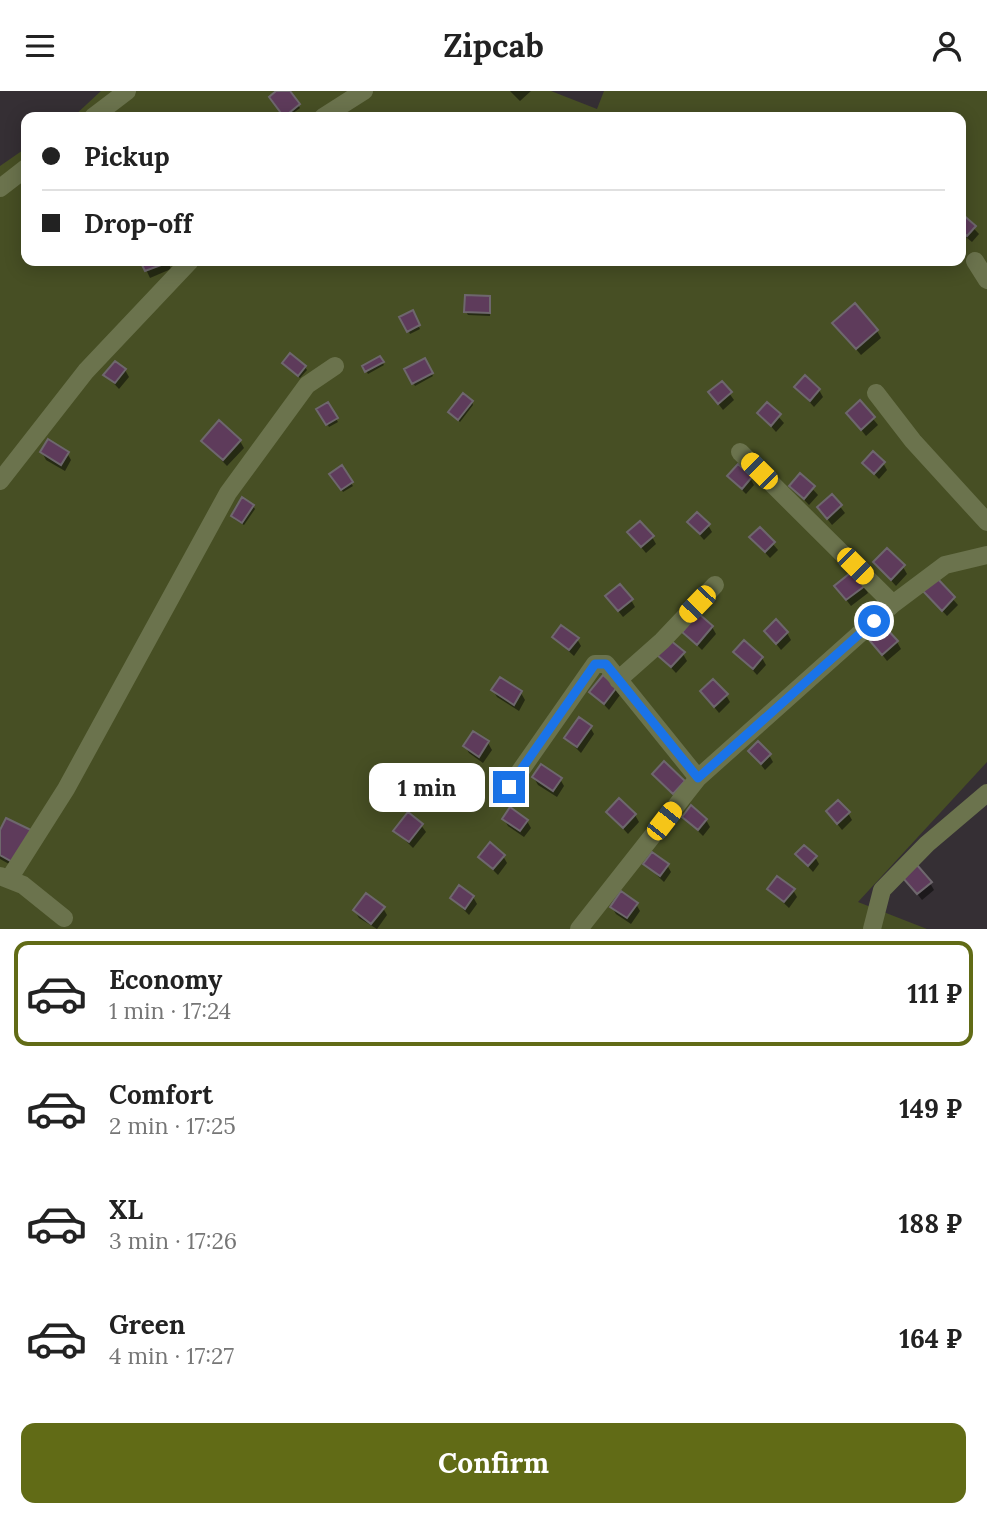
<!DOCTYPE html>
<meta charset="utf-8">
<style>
body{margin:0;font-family:Lora,serif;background:#f6f6f6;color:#222;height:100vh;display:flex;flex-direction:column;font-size:26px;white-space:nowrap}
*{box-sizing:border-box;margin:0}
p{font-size:23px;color:#767676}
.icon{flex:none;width:38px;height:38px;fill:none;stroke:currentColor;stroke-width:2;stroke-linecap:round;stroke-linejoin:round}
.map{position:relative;height:838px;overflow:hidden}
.side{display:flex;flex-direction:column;background:#fff;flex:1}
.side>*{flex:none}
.banner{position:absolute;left:21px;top:21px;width:945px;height:154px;border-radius:14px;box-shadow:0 4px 18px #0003;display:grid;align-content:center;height:154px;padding:0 21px;background:#fff}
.end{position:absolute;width:32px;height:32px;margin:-16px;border:9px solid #1a73e8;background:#fff;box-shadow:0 0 0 4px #fff}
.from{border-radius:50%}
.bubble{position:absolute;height:49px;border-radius:14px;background:#fff;box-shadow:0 4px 18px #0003;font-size:23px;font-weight:700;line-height:49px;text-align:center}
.car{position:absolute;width:21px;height:42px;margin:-21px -10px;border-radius:9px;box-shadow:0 0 5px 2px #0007;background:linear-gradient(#f5c518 24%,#345 0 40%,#f5c518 0 76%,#345 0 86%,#f5c518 0)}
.banner b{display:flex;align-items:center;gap:24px;height:66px;font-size:26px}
.banner b+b{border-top:2px solid #e0e0e0}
.banner i{width:18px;height:18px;background:#222}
ul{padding:12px 0 0;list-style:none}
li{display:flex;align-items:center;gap:21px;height:105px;margin:0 14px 10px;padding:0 7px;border:4px solid transparent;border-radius:14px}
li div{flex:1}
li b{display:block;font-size:26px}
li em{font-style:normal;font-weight:700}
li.selected{border-color:#616b16}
li>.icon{width:63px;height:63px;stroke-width:1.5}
.cta{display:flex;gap:14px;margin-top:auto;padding:14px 21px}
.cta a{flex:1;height:80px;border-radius:14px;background:#616b16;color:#fff;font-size:28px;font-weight:700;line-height:80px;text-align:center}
header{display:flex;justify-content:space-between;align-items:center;height:91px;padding:0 21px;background:#fff;font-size:32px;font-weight:700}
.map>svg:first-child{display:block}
.green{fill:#474f24}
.shadow{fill:#0007}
.building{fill:#5e3b5b;stroke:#6e676d;stroke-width:2}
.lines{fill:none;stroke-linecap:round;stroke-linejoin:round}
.minor{stroke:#6b734d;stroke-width:18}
.route{stroke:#1a73e8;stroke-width:9}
</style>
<header><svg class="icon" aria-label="menu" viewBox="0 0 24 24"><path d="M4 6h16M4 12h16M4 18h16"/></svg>Zipcab<svg class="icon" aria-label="person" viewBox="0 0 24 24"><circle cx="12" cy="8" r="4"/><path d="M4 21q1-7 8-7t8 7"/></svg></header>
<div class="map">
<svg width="987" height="838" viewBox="0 0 987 838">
<rect width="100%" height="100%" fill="#352f34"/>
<path class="green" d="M101,0h450l46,18 7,-18h383v671l-129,140 69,27h-927v-763l26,-18v113h935v-144h-888z"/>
<path class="shadow" d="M279,0h9l12,17 -12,9 -16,-17z
M510,0h21l-11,10z
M961,124l18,19 -7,8 -11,-9z
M142,170h26l3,8 -21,9z
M489,207l1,18 -22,-1 -2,-3z
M412,221l8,17 -10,5 -8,-17z
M834,232l43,8 4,7 -20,17z
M380,267l4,7 -16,9 -4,-7z
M425,269l8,16 -18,10 -9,-16z
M284,272l21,4 2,3 -7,8z
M125,279l4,7 -10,12 -13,-14z
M722,292l12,17 -11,10 -13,-17z
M796,296l23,3 4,7 -9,10z
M472,311l1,3 -13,17 -10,-10z
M860,312l18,22 -12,11 -18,-23z
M327,313l11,18 -9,5 -10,-17z
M767,313l17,19 -8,9 -17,-19z
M203,350h37l4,7 -17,18z
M42,361l25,1 4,7 -6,11 -19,-11z
M864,372h19l4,7 -8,9z
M341,377l12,18 -10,6 -11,-18z
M800,384l18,20 -9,10 -18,-19z
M729,386l21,1 4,7 -8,9z
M832,405l13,17 -13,12 -13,-17z
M253,415l2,3 -11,16 -10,-6 -1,-3z
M689,432l19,2 4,7 -8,8z
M760,438l18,21 -8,8 -19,-21z
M629,442l23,4 4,7 -10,9z
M875,472l28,4 4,7 -11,12z
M936,489l22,25 -11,11 -23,-25z
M864,495l4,7 -17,13 -10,-13z
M607,506l24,3 4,7 -12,10z
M712,536l4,7 -14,16 -18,-18z
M766,540l21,2 4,7 -10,10z
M554,547l23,1 4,7 -7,10z
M872,550l25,1 4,7 -14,12z
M736,561l26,6 4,7 -9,10z
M683,563l4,7 -11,12 -17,-18z
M500,588l21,14 4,7 -6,11 -22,-14 -4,-7z
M616,597l4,7 -11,15 -17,-18z
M702,601l24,3 4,7 -11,11z
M590,636l4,7 -13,19 -15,-15z
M488,652l4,7 -9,13 -14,-10 -4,-7z
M750,660l19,4 4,7 -8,8z
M534,687l26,1 4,7 -7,11 -19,-12z
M433,699h28l4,7 -10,14z
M608,721l27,3 4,7 -11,12z
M828,721l20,1 4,7 -10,10z
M684,726l22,3 4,7 -7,9z
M504,728l23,2 4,7 -7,9 -16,-11z
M421,734l5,7 -13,16 -17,-17z
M0,743l20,36 -20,-11z
M797,763l18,3 4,7 -6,8z
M503,765l4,7 -9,12 -18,-18z
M645,773l22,1 4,7 -7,10z
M905,787l25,5 4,7 -12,10z
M769,798l24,1 4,7 -8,11z
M473,806l4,7 -8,11 -17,-17z
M636,813l4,7 -9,13 -15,-10 -4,-7z
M383,817l4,7 -10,14 -18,-11 -4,-7z"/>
<path class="building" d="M276,0h14l10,13 -16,13 -15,-20z
M961,122l15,13 -9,10 -6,-5z
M140,170h28l1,1 -24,9z
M465,204l25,1v17l-26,-1z
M855,212l23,27 -22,19 -24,-26z
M413,219l7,15 -13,7 -8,-15z
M290,262l16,13 -8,10 -16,-13z
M380,265l4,6 -19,10 -3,-6z
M425,267l8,15 -21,11 -8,-15z
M115,270l11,8 -11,14 -12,-8z
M805,284l15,14 -10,12 -16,-14z
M722,290l10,11 -14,12 -10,-12z
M463,302l10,8 -15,19 -10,-8z
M860,309l15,17 -14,13 -15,-17z
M328,311l10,16 -12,7 -10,-16z
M767,311l14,12 -10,12 -14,-13z
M219,329l22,20 -18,20 -22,-19z
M48,348l21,13 -8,13 -21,-13z
M873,360l12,11 -11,12 -12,-11z
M738,373l14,13 -10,12 -15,-13z
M342,374l11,17 -12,8 -12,-16z
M800,382l15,13 -11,13 -15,-13z
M832,403l10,11 -15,14 -10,-12z
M242,406l12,8 -12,18 -11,-7z
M697,421l13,12 -10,10 -13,-12z
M640,430l14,15 -13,11 -14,-15z
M760,436l15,15 -10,10 -16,-15z
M887,457l18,17 -14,15 -18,-18z
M854,479l12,15 -20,15 -12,-14z
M936,486l19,20 -13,14 -20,-21z
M620,493l13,15 -15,12 -13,-15z
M698,522l15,13 -16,19 -15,-13z
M776,528l12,13 -12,12 -12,-13z
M561,534l18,13 -10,12 -17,-13z
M885,536l13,14 -16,14 -12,-14z
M670,549l15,12 -14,15 -14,-12z
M744,549l19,17 -10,12 -20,-17z
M603,584l14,12 -13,17 -15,-12z
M500,586l22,14 -8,14 -23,-15z
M713,588l15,15 -14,13 -14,-16z
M579,626l13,9 -15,21 -13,-9z
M473,640l16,10 -10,16 -16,-11z
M758,650l13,13 -10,10 -13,-13z
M664,670l21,20 -12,13 -21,-20z
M541,673l21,14 -9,13 -21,-14z
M443,683l20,15 -12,16 -20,-15z
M619,707l17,16 -13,14 -17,-16z
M838,709l12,12 -13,12 -11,-13z
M691,714l16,14 -9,11 -16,-13z
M510,716l18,13 -8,11 -18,-12z
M408,721l15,12 -14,18 -16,-11z
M6,727l27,13 -17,33 -16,-9v-25z
M490,751l15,13 -12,14 -15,-12z
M804,754l13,11 -9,10 -13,-12z
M652,761l17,12 -9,12 -17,-12z
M917,774l15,17 -15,12 -15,-17z
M777,785l18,13 -11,13 -17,-13z
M459,794l15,11 -9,13 -15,-11z
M621,800l17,12 -11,15 -17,-11z
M366,802l19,14 -14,17 -18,-14z"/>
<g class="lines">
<path class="minor" d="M93,26l34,-26
M323,26l41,-26
M0,97l26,-20
M975,170l12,19
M876,302l37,48 74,81
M740,361l153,152
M0,390l86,-110 104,-110
M618,589l44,-39 53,-56
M509,696l86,-123h11l92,114
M0,785l23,9 41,33
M9,788l57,-90 162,-296 79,-108 28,-19
M579,838l119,-151 195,-174 52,-39 42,-10
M872,838l10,-39 45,-46 60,-51"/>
</g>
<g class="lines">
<path class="route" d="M509,696l86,-123h11l92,114 176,-157"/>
</g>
</svg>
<i class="end from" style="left:874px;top:530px"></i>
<i class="end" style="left:509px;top:696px"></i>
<div class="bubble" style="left:369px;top:672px;width:116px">1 min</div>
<i class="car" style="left:759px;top:380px;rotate:315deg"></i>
<i class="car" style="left:855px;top:475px;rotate:135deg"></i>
<i class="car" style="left:697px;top:513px;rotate:224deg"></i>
<i class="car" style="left:664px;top:730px;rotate:38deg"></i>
<div class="banner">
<b><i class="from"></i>Pickup</b>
<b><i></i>Drop-off</b>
</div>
</div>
<section class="side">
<ul>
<li class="selected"><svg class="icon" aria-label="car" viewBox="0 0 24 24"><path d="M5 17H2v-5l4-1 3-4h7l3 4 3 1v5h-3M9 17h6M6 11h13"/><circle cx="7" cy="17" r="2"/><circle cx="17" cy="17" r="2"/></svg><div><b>Economy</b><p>1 min · 17:24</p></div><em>111 ₽</em></li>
<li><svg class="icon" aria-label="car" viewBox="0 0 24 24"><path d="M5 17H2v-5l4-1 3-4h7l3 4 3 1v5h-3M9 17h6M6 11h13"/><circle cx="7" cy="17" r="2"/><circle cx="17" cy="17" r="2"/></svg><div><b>Comfort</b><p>2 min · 17:25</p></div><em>149 ₽</em></li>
<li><svg class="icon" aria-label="car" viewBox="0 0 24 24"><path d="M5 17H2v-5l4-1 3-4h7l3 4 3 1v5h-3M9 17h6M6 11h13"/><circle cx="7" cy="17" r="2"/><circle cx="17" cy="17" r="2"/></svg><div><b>XL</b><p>3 min · 17:26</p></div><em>188 ₽</em></li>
<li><svg class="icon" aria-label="car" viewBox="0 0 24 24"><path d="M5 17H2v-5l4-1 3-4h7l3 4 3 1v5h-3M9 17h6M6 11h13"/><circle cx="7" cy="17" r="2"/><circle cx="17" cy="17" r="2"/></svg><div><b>Green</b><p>4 min · 17:27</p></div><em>164 ₽</em></li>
</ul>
<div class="cta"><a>Confirm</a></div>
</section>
